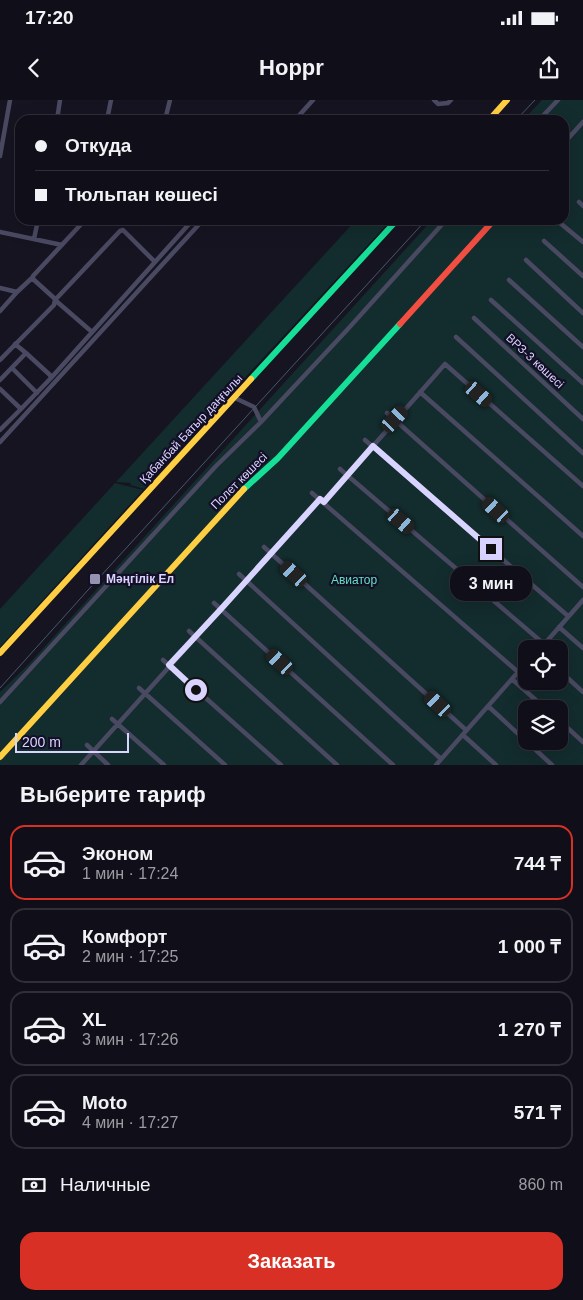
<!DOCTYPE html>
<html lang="ru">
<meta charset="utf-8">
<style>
body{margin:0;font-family:Helvetica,sans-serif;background:#191822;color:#f1f3f6;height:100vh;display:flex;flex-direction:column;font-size:19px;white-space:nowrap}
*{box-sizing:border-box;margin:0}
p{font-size:16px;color:#9c9ca2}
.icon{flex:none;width:28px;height:28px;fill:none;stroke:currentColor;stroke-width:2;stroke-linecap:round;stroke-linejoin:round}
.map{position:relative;height:665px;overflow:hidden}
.sheet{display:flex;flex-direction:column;background:#100f19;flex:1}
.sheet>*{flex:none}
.guide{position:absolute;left:15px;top:15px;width:554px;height:110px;border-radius:15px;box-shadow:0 5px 20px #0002,0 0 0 1px #302f38;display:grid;align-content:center;height:110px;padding:0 20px;background:#100f19}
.controls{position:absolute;left:518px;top:540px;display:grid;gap:10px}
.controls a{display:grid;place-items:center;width:50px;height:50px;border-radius:10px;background:#100f19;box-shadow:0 5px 20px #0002,0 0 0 1px #302f38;font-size:25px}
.scale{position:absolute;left:15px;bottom:12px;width:114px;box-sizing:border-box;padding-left:5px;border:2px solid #d9d4ff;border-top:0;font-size:14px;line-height:18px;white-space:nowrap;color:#d9d4ff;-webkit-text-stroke:4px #130f26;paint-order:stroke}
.end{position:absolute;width:22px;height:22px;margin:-11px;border:6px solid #d9d4ff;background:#111;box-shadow:0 0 0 2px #111}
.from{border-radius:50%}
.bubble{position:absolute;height:35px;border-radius:15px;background:#100f19;box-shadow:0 5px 20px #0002,0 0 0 1px #302f38;font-size:16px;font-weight:800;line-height:35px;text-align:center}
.car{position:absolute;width:15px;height:30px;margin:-15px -8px;border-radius:6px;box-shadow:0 0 4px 1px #0007;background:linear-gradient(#222 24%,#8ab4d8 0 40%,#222 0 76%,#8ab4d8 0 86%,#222 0)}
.guide b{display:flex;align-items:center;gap:18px;height:48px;font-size:19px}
.guide b+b{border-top:1px solid #302f38}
.guide i{width:12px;height:12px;background:#f1f3f6}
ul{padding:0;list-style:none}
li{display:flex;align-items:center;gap:15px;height:75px;margin:0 10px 8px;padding:0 10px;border:2px solid #302f38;border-radius:15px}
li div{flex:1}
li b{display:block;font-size:19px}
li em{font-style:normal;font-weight:800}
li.selected{border-color:#d93025}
li>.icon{width:45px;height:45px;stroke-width:1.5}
h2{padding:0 20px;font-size:22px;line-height:60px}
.pay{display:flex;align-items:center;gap:12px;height:55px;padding:0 20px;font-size:19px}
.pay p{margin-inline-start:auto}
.primary-button{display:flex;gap:10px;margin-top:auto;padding:10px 20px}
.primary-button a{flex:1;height:58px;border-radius:15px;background:#d93025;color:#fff;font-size:20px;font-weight:800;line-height:58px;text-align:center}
.status{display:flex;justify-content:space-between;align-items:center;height:35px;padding:0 25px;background:#100f19;direction:ltr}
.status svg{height:14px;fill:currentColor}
header{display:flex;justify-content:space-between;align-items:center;height:65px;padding:0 20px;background:#100f19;font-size:22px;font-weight:800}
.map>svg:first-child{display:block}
.green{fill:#132c2d;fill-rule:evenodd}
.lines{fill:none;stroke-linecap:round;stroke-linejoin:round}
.street{stroke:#4a4962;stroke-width:4.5}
.fast{stroke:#16e098;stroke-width:6}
.slow{stroke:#ffcf43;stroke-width:6}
.jam{stroke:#f24e42;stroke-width:6}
.tram{stroke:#43596b;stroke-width:1}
.route{stroke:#d9d4ff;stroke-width:6}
.poi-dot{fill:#9591b1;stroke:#130f26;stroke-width:2}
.labels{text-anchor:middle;stroke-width:4.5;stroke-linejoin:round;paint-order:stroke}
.street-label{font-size:12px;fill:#d9d4ff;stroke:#130f26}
.poi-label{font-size:12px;font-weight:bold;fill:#d9d4ff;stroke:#130f26;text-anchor:start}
.park-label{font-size:12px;fill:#5fe0c0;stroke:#130f26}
</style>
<div class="status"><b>17:20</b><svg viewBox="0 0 49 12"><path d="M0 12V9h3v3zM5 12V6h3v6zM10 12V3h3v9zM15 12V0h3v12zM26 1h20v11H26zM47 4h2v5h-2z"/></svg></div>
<header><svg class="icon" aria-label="back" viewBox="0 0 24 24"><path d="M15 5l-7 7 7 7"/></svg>Hoppr<svg class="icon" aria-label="share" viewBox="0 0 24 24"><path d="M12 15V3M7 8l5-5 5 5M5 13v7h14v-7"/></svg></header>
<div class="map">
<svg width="583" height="665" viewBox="0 0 583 665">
<rect width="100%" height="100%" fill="#161421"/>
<path class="green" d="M542,0h41v665h-583v-73l28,-27 404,-445h132v-100h-41zM526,549h33v32h-33zM526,609h33v32h-33z
M356,120h35l-224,242 -3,-2 -11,13 1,4 -10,12 -14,-4 1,-2 -15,-1z
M115,383l28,7 -143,157v-38z"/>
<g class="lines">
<path class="street" d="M434,0l4,4 10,-1 3,-3
M57,20l3,-20
M107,20l4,-20
M165,20l5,-20
M295,20l18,-20
M539,20l19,-20
M564,43l19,-21
M0,56l10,-56
M579,102l4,4
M560,123l23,19
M0,132l62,13
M34,139l4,-19
M544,141l39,35
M526,160l57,53
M509,180l74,67
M0,188l17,4
M491,200l92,83
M0,211l17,-19 16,-15
M474,218l109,101
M92,232l-37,-32 65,-69 3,-1 32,32
M456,237l127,116
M15,244l11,9
M0,260l54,-55 1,-5 -1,-2 -21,-19v-3l52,-56
M12,268l25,25
M51,278l139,-155h11
M0,280l26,-27 24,22 1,3 -30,31 -21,-20
M420,292l163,144
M235,298l19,9 7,15
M387,313l196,174
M0,330l21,-21
M365,340l203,176
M0,342l203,-222
M340,369l204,175
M312,393l206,179
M324,402l121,-138 138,122
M264,447l202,183
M239,474l202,185
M214,503l179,162
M559,527l24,21
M189,531l148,134
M540,549l43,-49
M163,560l118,105
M559,570l24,22
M512,579l34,30
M139,588l86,77
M0,602l216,-236 45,-44 86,-92 99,-110
M488,606l64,59
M112,619l52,46
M559,620l24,22
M463,635l33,30
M87,645l21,20
M81,665l239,-266
M436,665l90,-102"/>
<path class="fast" d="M251,279l146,-159
M244,389l34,-31 122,-134"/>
<path class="slow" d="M489,20l18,-20
M0,553l251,-274
M0,657l244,-268"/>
<path class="jam" d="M400,224l94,-104"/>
<path class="tram" d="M516,20l19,-20
M0,588l97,-108 329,-360"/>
</g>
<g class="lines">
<path class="route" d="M196,590l-27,-25 52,-56 99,-110 4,3 49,-56 118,103"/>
</g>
<rect class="poi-dot" x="89" y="473" width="12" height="12" rx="2.5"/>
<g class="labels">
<g class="street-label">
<text transform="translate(535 261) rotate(43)" y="4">ВРЗ-3 көшесі</text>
<text transform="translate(191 329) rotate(-47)" y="4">Қабанбай Батыр даңғылы</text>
<text transform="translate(239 381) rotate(-45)" y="4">Полет көшесі</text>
</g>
<g class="poi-label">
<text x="106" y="483">Мәңгілік Ел</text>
</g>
<g class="park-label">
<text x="354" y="484">Авиатор</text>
</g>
</g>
</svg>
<div class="controls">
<a><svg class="icon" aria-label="locate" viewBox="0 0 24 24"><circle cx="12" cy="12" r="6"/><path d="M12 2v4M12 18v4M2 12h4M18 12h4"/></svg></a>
<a><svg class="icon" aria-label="layers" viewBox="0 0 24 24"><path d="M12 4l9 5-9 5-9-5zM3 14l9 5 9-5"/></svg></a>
</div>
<div class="scale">200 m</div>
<i class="end from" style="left:196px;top:590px"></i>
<i class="end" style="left:491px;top:449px"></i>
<div class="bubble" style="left:450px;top:466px;width:82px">3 мин</div>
<i class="car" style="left:479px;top:294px;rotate:131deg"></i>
<i class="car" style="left:395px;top:319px;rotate:43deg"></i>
<i class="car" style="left:496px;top:410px;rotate:312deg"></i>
<i class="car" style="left:401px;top:421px;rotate:131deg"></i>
<i class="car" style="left:294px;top:474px;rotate:312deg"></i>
<i class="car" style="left:280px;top:562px;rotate:312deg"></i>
<i class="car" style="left:438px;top:604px;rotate:313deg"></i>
<div class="guide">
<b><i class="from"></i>Откуда</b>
<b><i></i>Тюльпан көшесі</b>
</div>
</div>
<section class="sheet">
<h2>Выберите тариф</h2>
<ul>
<li class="selected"><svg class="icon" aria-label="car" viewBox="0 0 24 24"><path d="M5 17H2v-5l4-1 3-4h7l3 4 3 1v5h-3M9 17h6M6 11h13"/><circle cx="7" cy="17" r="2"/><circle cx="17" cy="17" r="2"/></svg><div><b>Эконом</b><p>1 мин · 17:24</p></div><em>744 ₸</em></li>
<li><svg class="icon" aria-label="car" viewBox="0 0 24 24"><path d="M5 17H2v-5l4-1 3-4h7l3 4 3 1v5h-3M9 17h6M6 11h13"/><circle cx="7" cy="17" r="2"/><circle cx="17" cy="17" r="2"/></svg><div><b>Комфорт</b><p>2 мин · 17:25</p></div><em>1 000 ₸</em></li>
<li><svg class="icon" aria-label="car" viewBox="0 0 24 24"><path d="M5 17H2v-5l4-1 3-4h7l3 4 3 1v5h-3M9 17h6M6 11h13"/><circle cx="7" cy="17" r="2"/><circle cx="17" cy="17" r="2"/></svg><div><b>XL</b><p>3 мин · 17:26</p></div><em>1 270 ₸</em></li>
<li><svg class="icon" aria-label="car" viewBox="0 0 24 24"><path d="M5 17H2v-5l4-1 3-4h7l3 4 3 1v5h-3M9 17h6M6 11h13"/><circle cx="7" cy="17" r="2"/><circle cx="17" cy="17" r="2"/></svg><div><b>Moto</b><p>4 мин · 17:27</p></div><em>571 ₸</em></li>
</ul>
<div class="pay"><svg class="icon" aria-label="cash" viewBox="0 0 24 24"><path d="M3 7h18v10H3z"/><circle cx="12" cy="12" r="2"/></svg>Наличные<p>860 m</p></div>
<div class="primary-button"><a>Заказать</a></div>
</section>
